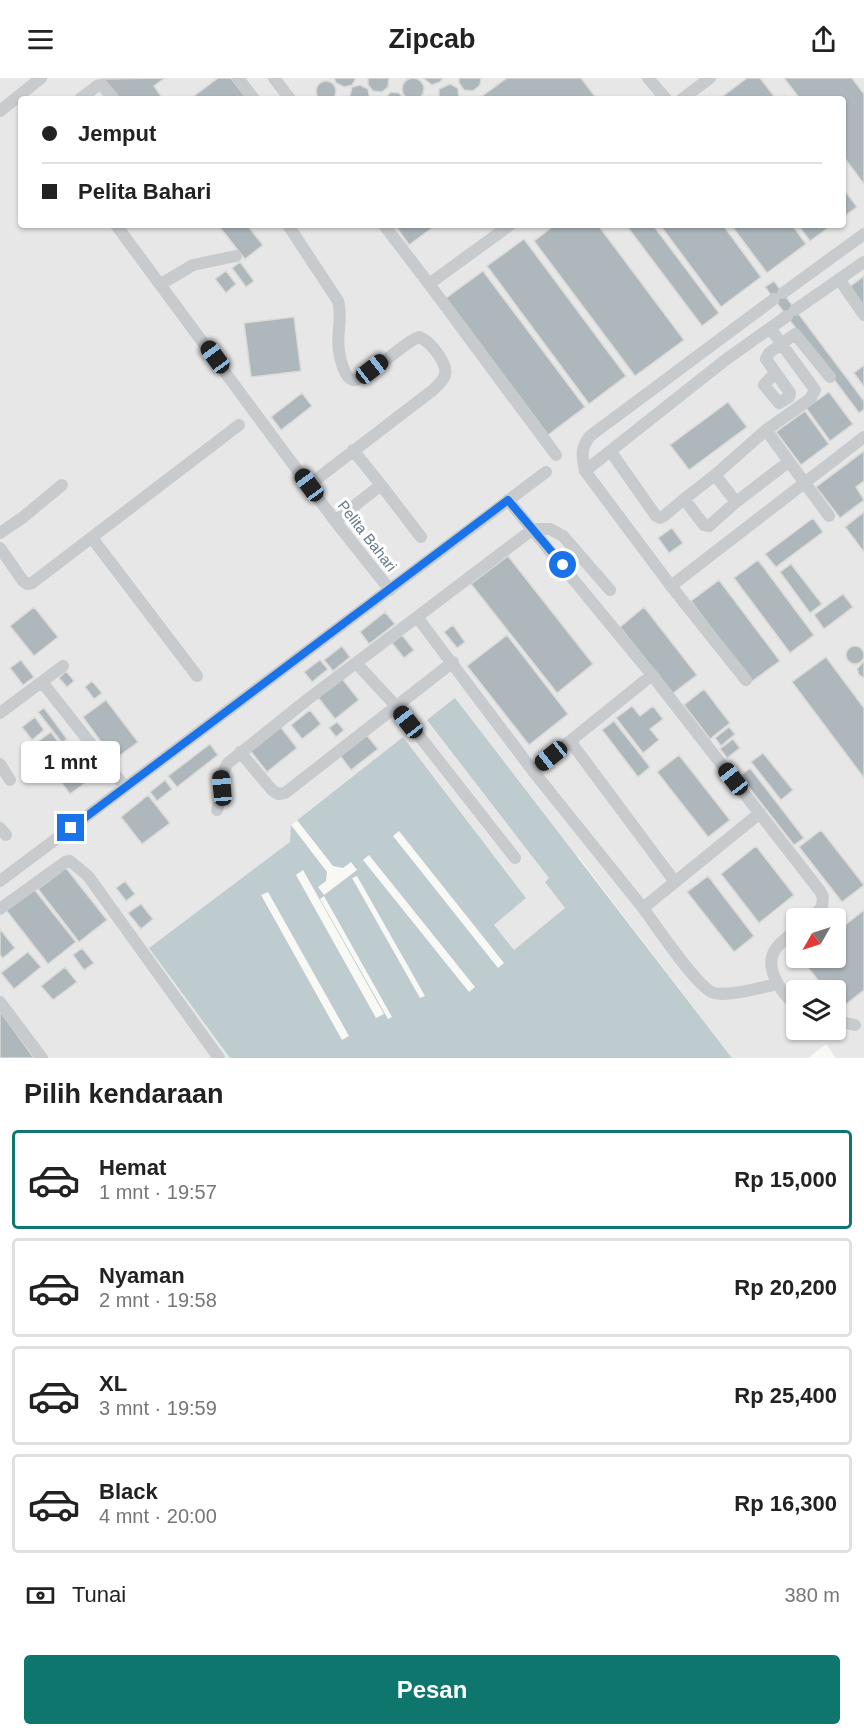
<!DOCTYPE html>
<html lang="id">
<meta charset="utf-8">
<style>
body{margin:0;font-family:Arial,sans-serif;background:#f6f6f6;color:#222;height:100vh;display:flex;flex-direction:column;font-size:22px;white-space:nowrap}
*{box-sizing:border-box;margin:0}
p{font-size:20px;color:#767676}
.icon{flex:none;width:33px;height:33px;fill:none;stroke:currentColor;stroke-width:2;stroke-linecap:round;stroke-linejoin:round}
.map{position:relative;height:980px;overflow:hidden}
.drawer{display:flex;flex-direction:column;background:#fff;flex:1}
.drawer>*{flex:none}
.hud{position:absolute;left:18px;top:18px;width:828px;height:132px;border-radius:6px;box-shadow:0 2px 4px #0004;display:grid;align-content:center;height:132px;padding:0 24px;background:#fff}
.needle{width:39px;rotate:231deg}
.tools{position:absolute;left:786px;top:830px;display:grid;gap:12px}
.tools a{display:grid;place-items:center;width:60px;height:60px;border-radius:6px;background:#fff;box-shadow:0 2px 4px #0004;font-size:30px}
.end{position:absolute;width:27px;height:27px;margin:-14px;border:8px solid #1a73e8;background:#fff;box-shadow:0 0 0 3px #fff}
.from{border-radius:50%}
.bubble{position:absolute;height:42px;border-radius:6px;background:#fff;box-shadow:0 2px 4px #0004;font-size:20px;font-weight:700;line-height:42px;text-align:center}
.car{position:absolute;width:18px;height:36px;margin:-18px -9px;border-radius:8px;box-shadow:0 0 4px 2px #0007;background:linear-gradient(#222 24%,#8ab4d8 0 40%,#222 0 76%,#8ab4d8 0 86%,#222 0)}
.hud b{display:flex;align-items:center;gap:21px;height:57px;font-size:22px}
.hud b+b{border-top:2px solid #e0e0e0}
.hud i{width:15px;height:15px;background:#222}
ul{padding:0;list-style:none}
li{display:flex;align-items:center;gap:18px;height:99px;margin:0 12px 9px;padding:0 12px;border:3px solid #e0e0e0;border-radius:6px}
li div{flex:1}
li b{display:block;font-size:22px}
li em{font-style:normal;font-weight:700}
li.current{border-color:#0f766e}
li>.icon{width:54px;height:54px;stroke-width:1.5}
h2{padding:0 24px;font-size:27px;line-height:72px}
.pay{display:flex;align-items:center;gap:15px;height:66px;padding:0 24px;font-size:22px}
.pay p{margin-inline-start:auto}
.action{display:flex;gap:12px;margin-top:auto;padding:12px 24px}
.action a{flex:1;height:69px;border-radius:6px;background:#0f766e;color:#fff;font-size:24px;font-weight:700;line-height:69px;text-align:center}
header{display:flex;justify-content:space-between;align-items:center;height:78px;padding:0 24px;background:#fff;font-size:27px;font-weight:700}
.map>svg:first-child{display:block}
.built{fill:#e6e7e6;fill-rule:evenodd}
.water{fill:#becbcf}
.pier{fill:#f8f8f5}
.building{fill:#aeb7bc;stroke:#dadad7;stroke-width:1.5}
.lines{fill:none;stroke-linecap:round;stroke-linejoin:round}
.minor{stroke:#c7cbce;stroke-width:12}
.route{stroke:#1a73e8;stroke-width:8}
.labels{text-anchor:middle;stroke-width:6;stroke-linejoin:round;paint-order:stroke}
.street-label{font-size:15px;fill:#647988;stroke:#fff}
</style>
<header><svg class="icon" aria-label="menu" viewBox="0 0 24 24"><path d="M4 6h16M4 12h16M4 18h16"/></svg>Zipcab<svg class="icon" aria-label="share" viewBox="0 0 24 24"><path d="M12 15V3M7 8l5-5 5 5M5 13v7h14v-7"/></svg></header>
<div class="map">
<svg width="864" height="980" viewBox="0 0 864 980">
<rect width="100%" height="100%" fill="#f8f8f5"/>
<path class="built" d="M0,0h864v980h-28l-10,-14 -18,14h-76l-154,-202 -13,53 -51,41 -20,-25 32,-27 -123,-161 -112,88v17l-142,106 81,110h-230zM21,21h822v126h-822zM796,840h40v39h-40zM796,912h40v39h-40z"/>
<path class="water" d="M455,620l277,360h-502l-81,-110 141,-106 1,-17 112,-88 123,161 -32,27 20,25 51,-42 -20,-26 4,-4 -122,-158z"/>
<path class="pier" d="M297,742l36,46 10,2 8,-6 6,8 -33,25 -6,-8 8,-6 1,-9 -36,-47z
M399,753l105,132 -6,5 -105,-132z
M369,777l106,132 -6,5 -106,-132z
M303,792l81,144 -8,4 -80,-143z
M357,798l68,120 -5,2 -68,-120z
M268,814l81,144 -7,4 -81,-145z
M324,818l68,121 -4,2 -68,-120z"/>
<path class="building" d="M165,0l-11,8 9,13h-45l-15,-20z
M218,0h13l16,21h-57z
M334,0h22l-4,7 -8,2 -8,-4z
M368,0h21l-1,9 -6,5 -9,-1 -5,-6z
M423,0h20l-3,4 -8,3z
M481,0l-1,7 -7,6 -9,-1 -5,-7v-5z
M507,0h74l16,21h-119z
M747,0h13l16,21h-57z
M784,0h68l12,16v90l-21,-28v-57h-43z
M402 11a11 11 0 1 1 22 0a11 11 0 1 1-22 0Z
M316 13a10 10 0 1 1 20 0a10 10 0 1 1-20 0Z
M450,6l8,4 1,11h-20v-10z
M360,7l8,4 2,10h-21l3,-12z
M391,14l8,1 5,6h-20z
M843,110l14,19 -14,10z
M218,147h29l16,20 -18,14z
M395,147h41l-27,20z
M555,147h43l86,115 -49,36 -101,-135z
M626,147h27l66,88 -17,13z
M660,147h63l38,52 -40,30z
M731,147h61l14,19 -39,29z
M798,147h34l-22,16z
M524,161l102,137 -37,28 -102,-138z
M240,184l14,19 -8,6 -14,-19z
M226,193l10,13 -10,9 -11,-14z
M483,193l102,136 -37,28 -102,-137z
M864,198v34l-16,-22z
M774,203l90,120v8l-5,4 -94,-126z
M294,239l7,54 -50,6 -7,-54z
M864,287v22l-10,-14z
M829,314l24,32 -23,17 -24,-33z
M302,315l10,13 -31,24 -10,-13z
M728,324l19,25 -58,43 -19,-25z
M805,333l24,33 -28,21 -25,-33z
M864,373v30l-8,6 8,13 -24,18 -24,-31z
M864,434v40l-19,-25z
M813,440l10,14 -47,35 -11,-13z
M672,450l11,15 -14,10 -11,-15z
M508,478l85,108 -36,29 -86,-109z
M758,482l56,75 -24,18 -56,-75z
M791,486l31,40 -12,9 -30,-41z
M719,502l61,81 -29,21 -60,-81z
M843,516l10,13 -29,22 -10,-14z
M34,529l24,30 -24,19 -24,-30z
M644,529l53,68 -25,19 -52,-67z
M385,534l10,12 -26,20 -9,-12z
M453,547l12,17 -8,6 -13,-16z
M402,557l12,15 -10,8 -12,-15z
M507,557l61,79 -39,31 -62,-79z
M342,568l8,11 -17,14 -9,-11z
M846 577a9 9 0 1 1 18 0a9 9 0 1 1-18 0Z
M826,579l38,51v70l-72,-96z
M21,582l13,17 -11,8 -13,-17z
M320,582l8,9 -16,13 -8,-10z
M863,584h1v16l-5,-3 -2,-6z
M66,593l8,10 -7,6 -8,-9z
M340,598l19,24 -24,19 -19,-24z
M92,603l10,12 -8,6 -9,-12z
M704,611l26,34 -20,16 -26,-34z
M106,622l32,42 -24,18 -31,-43z
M632,628l8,10 13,-10 10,13 -13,10 9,11 -16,13 -27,-35z
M44,630l23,31 -5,4 -24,-31z
M310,632l11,14 -19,15 -11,-14z
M35,639l9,13 -12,10 -10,-13z
M614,643l36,46 -12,10 -36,-47z
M337,644l7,8 -8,7 -7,-9z
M279,647l18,23 -30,24 -18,-23z
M729,649l6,7 -14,12 -6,-8z
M51,654l37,49 -18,13 -37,-49z
M364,654l14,17 -27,21 -13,-17z
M733,661l7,9 -13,10 -7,-9z
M210,666l8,11 -41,32 -9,-11z
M763,675l30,37 -12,10 -30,-38z
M679,677l51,65 -22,17 -51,-65z
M750,690l54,70 -10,7 -54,-69z
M165,702l7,9 -15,12 -7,-9z
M148,717l22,28 -28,21 -21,-27z
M821,752l43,55 -22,17 -43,-55z
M756,768l38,49 -35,28 -38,-49z
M66,790l41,52 -28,22 -41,-53z
M708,798l46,60 -20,16 -47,-60z
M125,803l10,13 -9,7 -10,-13z
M34,811l42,53 -28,22 -42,-54z
M141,826l12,15 -12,10 -13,-16z
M864,832v80l-24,19 -4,-7v-12h-10l-25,-31 35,-2v-25z
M0,851l15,19 -12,10 -3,-3z
M82,870l12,15 -10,7 -11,-15z
M28,874l13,15 -27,22 -13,-16z
M65,889l12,15 -24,18 -12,-14z
M0,933l34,47h-34z"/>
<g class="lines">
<path class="minor" d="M238,0l16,21
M274,0l16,21
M648,0l18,21
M80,21l17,-13 5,-1 12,14
M682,21l28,-21
M0,33l41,-33
M116,147l219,296 55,69
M288,147l50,76c5,17 -2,33 1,50 1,7 5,27 14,29 12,2 50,-38 66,-43 11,4 29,26 26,38 -2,6 -8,11 -12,15l-124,95
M384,147l45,59 81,-59
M839,201l25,36
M161,206l32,-19 43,-9
M429,206l127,171
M783,215l81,-59
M774,221l-184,137c-10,13 -8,20 -5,35l86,115 193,-149
M795,232l69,-48
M770,250l45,62 -5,9 -44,31 63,86
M775,295l-11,12 15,18 10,-6 1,-4 -24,-34 3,-6 26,-19 35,43
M766,352l-51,45 21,27 51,-39
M611,374l45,64 4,2 4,-2 20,-17
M585,393l139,-110 63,-45
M715,397l-31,24 20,26 5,1 27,-24
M381,407l40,52
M508,422l144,175 168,216 3,6 -1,10 -11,11
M335,443l46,-36 -28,-35
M0,455l22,-15 40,-33
M92,460l105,138
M0,470l23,33 4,3 5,-1 207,-158
M671,508l75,94
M610,512l-47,-54 -13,-7h-17l-116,88 116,154 110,137 117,-95
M357,586l38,41 120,153
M42,604l83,105
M0,635l63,-47
M570,663l105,141
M240,674l32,38 6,4 7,-1 168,-131
M0,686l10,16
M533,693l119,-96
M217,732c7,-16 1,-33 11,-47l80,-64 109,-82
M0,750l6,7
M0,803l546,-409
M643,830c12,16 55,81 71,85 15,4 48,-6 64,-9
M0,831l65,-47 5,-1 18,15 131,182
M796,852c-7,6 -16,12 -21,20 -12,18 8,45 21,55
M0,924l42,56
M836,943l19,4"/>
</g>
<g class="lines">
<path class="route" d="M71,750l437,-328 55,65"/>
</g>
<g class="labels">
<g class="street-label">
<text transform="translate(367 458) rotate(52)" y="5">Pelita Bahari</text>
</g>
</g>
</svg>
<div class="tools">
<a><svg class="needle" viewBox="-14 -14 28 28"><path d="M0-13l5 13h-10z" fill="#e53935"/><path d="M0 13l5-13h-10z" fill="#767676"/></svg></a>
<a><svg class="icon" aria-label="layers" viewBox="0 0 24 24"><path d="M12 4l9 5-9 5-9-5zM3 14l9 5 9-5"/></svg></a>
</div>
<i class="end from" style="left:563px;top:487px"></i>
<i class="end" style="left:71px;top:750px"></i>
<div class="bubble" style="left:21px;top:663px;width:99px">1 mnt</div>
<i class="car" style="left:215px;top:279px;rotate:324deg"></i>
<i class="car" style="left:372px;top:291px;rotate:52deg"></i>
<i class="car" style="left:309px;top:407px;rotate:324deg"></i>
<i class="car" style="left:408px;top:644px;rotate:322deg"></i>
<i class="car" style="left:551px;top:678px;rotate:231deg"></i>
<i class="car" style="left:733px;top:701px;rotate:322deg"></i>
<i class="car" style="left:222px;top:710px;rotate:355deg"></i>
<div class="hud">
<b><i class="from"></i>Jemput</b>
<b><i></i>Pelita Bahari</b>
</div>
</div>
<section class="drawer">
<h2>Pilih kendaraan</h2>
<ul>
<li class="current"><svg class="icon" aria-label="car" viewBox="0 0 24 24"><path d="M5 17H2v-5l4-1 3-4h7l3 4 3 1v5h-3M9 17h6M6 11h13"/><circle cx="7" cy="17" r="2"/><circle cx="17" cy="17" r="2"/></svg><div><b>Hemat</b><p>1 mnt · 19:57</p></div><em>Rp 15,000</em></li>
<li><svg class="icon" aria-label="car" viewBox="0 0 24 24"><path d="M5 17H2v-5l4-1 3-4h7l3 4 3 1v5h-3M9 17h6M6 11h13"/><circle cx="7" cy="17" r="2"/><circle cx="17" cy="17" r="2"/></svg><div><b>Nyaman</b><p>2 mnt · 19:58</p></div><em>Rp 20,200</em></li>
<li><svg class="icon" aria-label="car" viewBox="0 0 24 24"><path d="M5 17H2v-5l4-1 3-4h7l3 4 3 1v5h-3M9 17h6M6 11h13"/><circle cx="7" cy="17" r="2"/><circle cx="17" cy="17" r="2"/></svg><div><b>XL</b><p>3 mnt · 19:59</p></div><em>Rp 25,400</em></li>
<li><svg class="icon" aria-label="car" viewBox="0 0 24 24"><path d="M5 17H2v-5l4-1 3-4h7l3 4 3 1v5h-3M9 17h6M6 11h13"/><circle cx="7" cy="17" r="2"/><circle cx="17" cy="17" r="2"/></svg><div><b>Black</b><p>4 mnt · 20:00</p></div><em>Rp 16,300</em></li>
</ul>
<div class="pay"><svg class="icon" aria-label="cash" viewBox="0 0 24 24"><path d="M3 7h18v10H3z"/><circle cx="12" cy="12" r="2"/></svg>Tunai<p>380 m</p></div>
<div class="action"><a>Pesan</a></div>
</section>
